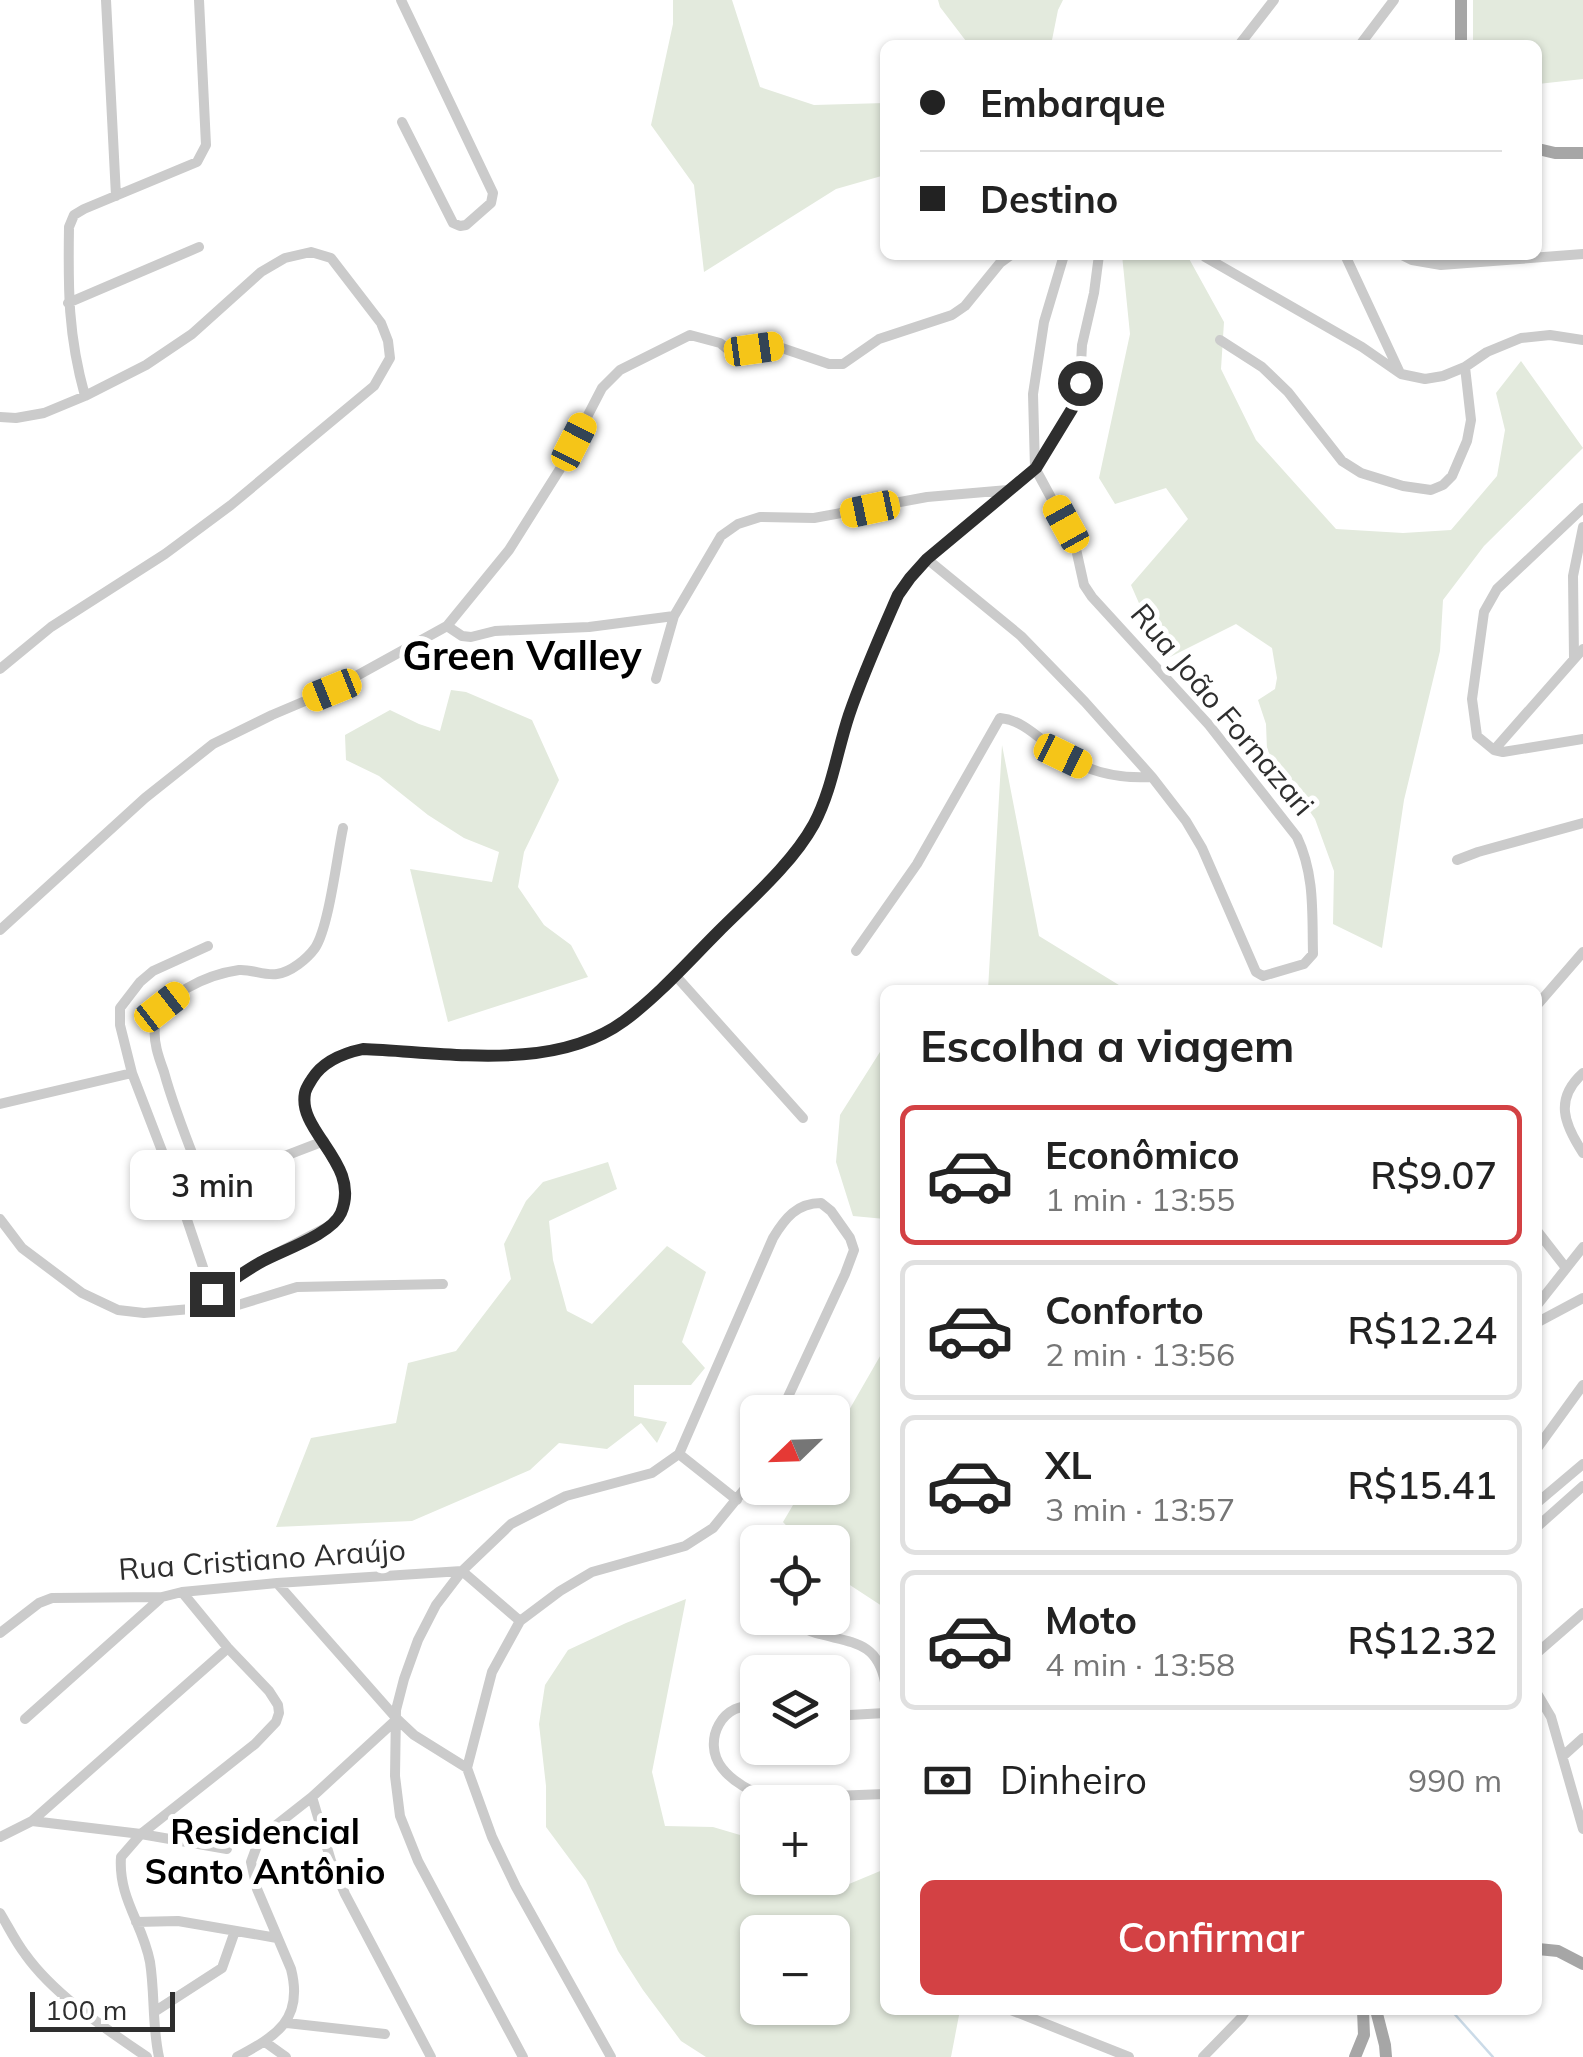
<!DOCTYPE html>
<html lang="pt">
<meta charset="utf-8">
<style>
body{margin:0;font-family:Mulish,sans-serif;background:#f2f2f2;color:#222;height:100vh;display:flex;flex-direction:column;font-size:38px;white-space:nowrap}
*{box-sizing:border-box;margin:0}
p{font-size:32px;color:#767676}
.icon{flex:none;width:55px;height:55px;fill:none;stroke:currentColor;stroke-width:2;stroke-linecap:round;stroke-linejoin:round}
.map{position:relative;flex:1;overflow:hidden}
.details{position:absolute;left:880px;top:985px;width:662px;height:1030px;display:flex;flex-direction:column;background:#fff;border-radius:15px;box-shadow:0 2px 8px #0004}
.details>*{flex:none}
.banner{position:absolute;left:880px;top:40px;width:662px;height:220px;border-radius:15px;box-shadow:0 2px 8px #0004;display:grid;align-content:center;height:220px;padding:0 40px;background:#fff}
.needle{width:65px;rotate:247deg}
.fabs{position:absolute;left:740px;top:1395px;display:grid;gap:20px}
.fabs a{display:grid;place-items:center;width:110px;height:110px;border-radius:15px;background:#fff;box-shadow:0 2px 8px #0004;font-size:50px}
.scale{position:absolute;left:30px;bottom:25px;width:145px;box-sizing:border-box;padding-left:10px;border:5px solid #2e2e2e;border-top:0;font-size:28px;line-height:35px;white-space:nowrap;color:#2e2e2e;-webkit-text-stroke:8px #fff;paint-order:stroke}
.end{position:absolute;width:45px;height:45px;margin:-22px;border:12px solid #2e2e2e;background:#fff;box-shadow:0 0 0 5px #fff}
.from{border-radius:50%}
.bubble{position:absolute;height:70px;border-radius:15px;background:#fff;box-shadow:0 2px 8px #0004;font-size:32px;font-weight:600;line-height:70px;text-align:center}
.car{position:absolute;width:30px;height:60px;margin:-30px -15px;border-radius:12px;box-shadow:0 0 8px 2px #0007;background:linear-gradient(#f5c518 24%,#345 0 40%,#f5c518 0 76%,#345 0 86%,#f5c518 0)}
.banner b{display:flex;align-items:center;gap:35px;height:95px;font-size:38px}
.banner b+b{border-top:2px solid #e0e0e0}
.banner i{width:25px;height:25px;background:#222}
ul{padding:0;list-style:none}
li{display:flex;align-items:center;gap:30px;height:140px;margin:0 20px 15px;padding:0 20px;border:5px solid #e0e0e0;border-radius:15px}
li div{flex:1}
li b{display:block;font-size:38px}
li em{font-style:normal;font-weight:600}
li.on{border-color:#d34144}
li>.icon{width:90px;height:90px;stroke-width:1.5}
h2{padding:0 40px;font-size:45px;line-height:120px}
.pay{display:flex;align-items:center;gap:25px;height:110px;padding:0 40px;font-size:38px}
.pay p{margin-inline-start:auto}
.primary-button{display:flex;gap:20px;margin-top:auto;padding:20px 40px}
.primary-button a{flex:1;height:115px;border-radius:15px;background:#d34144;color:#fff;font-size:40px;font-weight:600;line-height:115px;text-align:center}
.map>svg:first-child{display:block}
.green{fill:#e3eadd;fill-rule:evenodd}
.lines{fill:none;stroke-linecap:round;stroke-linejoin:round}
.stream{stroke:#cbdbe8;stroke-width:2.5}
.minor{stroke:#cbcbcb;stroke-width:10}
.major{stroke:#a6a6a6;stroke-width:12}
.route{stroke:#2e2e2e;stroke-width:12}
.labels{text-anchor:middle;stroke-width:10;stroke-linejoin:round;paint-order:stroke}
.street-label{font-size:30px;fill:#2e2e2e;stroke:#fff}
.quarter-label{font-size:35px;font-weight:bold;fill:#000;stroke:#fff}
.district-label{font-size:40px;font-weight:bold;fill:#000;stroke:#fff}
</style>
<div class="map">
<svg width="1583" height="2057" viewBox="0 0 1583 2057">
<rect width="100%" height="100%" fill="#fff"/>
<path class="green" d="M673,0h59l28,87 54,18 71,-2v72l-49,14 -132,83 -10,-87 -43,-60 22,-101z
M938,0h125l-5,10 -7,35h-82l-29,-38z
M1473,0h110v79l-45,5v-39h-53l-12,-3z
M1122,255h65l37,67 -3,47 35,71 80,89 67,4 48,-3 46,-54 8,-46 -9,-37 25,-32 62,87 -99,98 -41,54 -3,51 -36,149 -22,148 -49,-24 1,-53 -19,-52 -48,-69 -1,-26 -8,-24 17,-11 2,-11 -5,-30 -36,-24 -72,36 -33,-75 57,-66 -22,-31 -51,16 -16,-26 31,-144z
M451,690l15,2 66,28 27,60 -35,72 -6,35 26,38 27,20 17,32 -140,45 -38,-153 82,13 7,-30 -35,-14 -36,-23 -49,-39 -33,-16 -1,-25 45,-25 29,14 21,7z
M1002,745l37,191 88,54h-139z
M885,1044v175l-32,-3 -17,-54 4,-47z
M608,1162l9,27 -68,32 4,39 14,51 25,13 75,-78 39,26 -24,70 23,26 -14,17h-57v31l33,6 -10,21 -16,-20 -34,26 -48,-6 -29,27 -118,51 -136,6 35,-89 85,-15 12,-60 48,-12 55,-72 -7,-35 22,-43 17,-19z
M883,1351l2,2v255l-52,-34 -1,-32h-30l-19,-20 20,-34h29l1,-50z
M686,1599l-34,173 13,54 48,1 44,13 1,38h74l1,-3 16,9 36,-15v141h75l-9,47h-245l-25,-16 -38,-51 -25,-39 -32,-70 -40,-54v-41l-7,-62 6,-39 23,-35 58,-27zM758,1932h74v76h-74z"/>
<g class="lines">
<path class="stream" d="M1451,2010l42,47"/>
<path class="minor" d="M106,0l10,196
M401,0l92,193 -2,10 -25,22 -6,1 -7,-3 -51,-101
M1239,45l35,-45
M1360,45l34,-45
M1064,255l-20,67 -11,72 2,74 39,72 10,45 8,12 117,128 88,112c18,38 15,76 16,117l-9,10 -41,12 -7,-4 -54,-124 -16,-27 -34,-44
M1345,255l55,118
M1402,255l10,5 29,5 142,-11
M1205,257l157,90 39,27 24,5 18,-3 22,-9 22,-15 34,-14 29,-3 33,5
M68,303l131,-56
M1220,340l42,27 26,25 54,69 19,12 42,13 28,4 12,-5 9,-9 15,-35 4,-21 -6,-53
M85,396c-17,-61 -17,-106 -16,-169l5,-12 10,-6 113,-47 9,-17 -7,-145
M0,417l16,1 28,-5 41,-17 61,-31 46,-31 69,-62 24,-14 26,-6 20,6 50,65 7,18 2,17 -16,28 -143,119 -66,49 -114,73 -51,42
M1583,508l-86,81 -13,23 -12,87 5,37 17,14 9,2 80,-13
M447,626l15,10 9,1 24,-6 94,-4 85,-11
M1574,658l-1,-82 10,-49
M656,679l18,-63 47,-80 17,-12 22,-7 54,1 113,-21 81,-7
M1494,750l89,-101
M1457,860l21,-8 105,-29
M0,930l145,-132 68,-54 59,-29 59,-25 116,-64 62,-76 51,-81 42,-81 18,-18 70,-35 30,8 11,9 45,-6 53,18h14l36,-25 73,-24 13,-9 35,-43 11,-8
M208,946l-55,25 -13,11 -20,26v17l12,48 45,117 35,104v7
M856,951l61,-87 83,-146c24,2 41,23 61,36 27,18 59,25 91,23l-67,-75 -64,-66 -94,-77
M675,975l128,143
M1538,1004l45,-52
M1583,1073c-29,26 -19,51 0,80
M0,1104l132,-31
M203,1181c-14,-36 -29,-72 -39,-109 -5,-14 -11,-30 -9,-45 3,-32 55,-53 84,-57 12,-1 26,6 38,4 14,-2 30,-15 38,-26 14,-21 22,-92 28,-120
M177,1190l26,-9 35,-7 86,-33
M0,1219l22,29 60,45 36,17 26,3 94,-8 59,-18 146,-3
M1538,1232l28,36
M212,1294l48,-32 73,-38 6,-7 3,-8 3,-26c-9,-23 -24,-42 -35,-63 -18,-39 20,-64 53,-71 82,3 190,23 261,-28 34,-25 64,-59 94,-89 33,-33 73,-67 96,-108 18,-34 23,-73 35,-109 14,-41 32,-80 49,-120l12,-17 17,-19 108,-91 37,-59 8,-26 2,-38 12,-52 5,-38
M1538,1304l45,-57
M1538,1322l45,-24
M1538,1447l45,-62
M679,1454l58,46
M1538,1502l45,-38
M1538,1526l45,-40
M277,1583l120,136 17,16 53,33
M790,1621c10,5 19,11 30,13 33,9 57,8 65,48
M0,1633l39,-30 13,-5 110,-1 20,-5 95,-9 185,-12 58,50
M1538,1652l45,-39
M1538,1695l13,22 32,112
M758,1707c-35,-8 -57,34 -36,61 10,13 30,25 46,29 12,3 27,0 39,0 26,-1 52,-2 78,-3
M832,1716l53,-3
M25,1719l137,-122
M1563,1756l20,-18
M312,1797l19,64 14,33 86,163
M32,1821l196,-173
M0,1837l32,-16 109,13 86,15
M0,1913c8,13 15,28 25,41 29,41 81,75 122,103
M136,1922l42,-1 99,17
M1011,2010l118,47
M154,2012l68,-44 13,-37
M287,2023l98,11
M265,2042l21,15
M159,2057c-7,-31 -4,-63 -9,-95 -7,-38 -32,-64 -29,-105l20,-23 114,-90 21,-22 3,-9 -1,-8 -9,-14 -41,-43 -46,-56
M237,2057c39,-21 67,-37 54,-88l-34,-80 -6,-27 7,-19 12,-13 42,-33 85,-78
M523,2057l-105,-196 -18,-45 -5,-40 1,-66 8,-31 14,-39 18,-35 26,-34 49,-47 55,-28 86,-23 27,-19 94,-216c12,-20 24,-35 48,-35l10,8 19,27 4,12 -9,24 -64,138
M611,2057l-95,-170 -24,-50 -25,-69 25,-96 28,-51 40,-30 32,-19 93,-26 28,-18 35,-43 10,-21
M1203,2057l38,-39 5,-8"/>
<path class="major" d="M1461,45v-45
M1538,149l17,4h28
M1538,1949l20,2 25,13
M1376,2010l9,35 1,12
M1355,2057l9,-22 -1,-25"/>
</g>
<g class="lines">
<path class="route" d="M212,1294c17,-11 34,-24 51,-33 20,-11 69,-27 78,-48 21,-49 -44,-81 -36,-120 1,-5 4,-9 7,-14 11,-18 32,-26 51,-30 82,3 190,24 261,-28 34,-25 64,-59 94,-89 32,-32 74,-68 96,-108 18,-34 23,-73 35,-109 14,-41 32,-81 49,-120l12,-17 17,-19 109,-91 36,-59 8,-26"/>
</g>
<g class="labels">
<g class="street-label">
<text transform="translate(1222 710) rotate(50)" y="10">Rua João Fornazari</text>
<text transform="translate(262 1560) rotate(-4)" y="10">Rua Cristiano Araújo</text>
</g>
<g class="quarter-label">
<text x="265" y="1844">Residencial<tspan x="265" dy="40">Santo Antônio</tspan></text>
</g>
<g class="district-label">
<text x="522" y="670">Green Valley</text>
</g>
</g>
</svg>
<div class="fabs">
<a><svg class="needle" viewBox="-14 -14 28 28"><path d="M0-13l5 13h-10z" fill="#e53935"/><path d="M0 13l5-13h-10z" fill="#767676"/></svg></a>
<a><svg class="icon" aria-label="locate" viewBox="0 0 24 24"><circle cx="12" cy="12" r="6"/><path d="M12 2v4M12 18v4M2 12h4M18 12h4"/></svg></a>
<a><svg class="icon" aria-label="layers" viewBox="0 0 24 24"><path d="M12 4l9 5-9 5-9-5zM3 14l9 5 9-5"/></svg></a>
<a>+</a>
<a>−</a>
</div>
<div class="scale">100 m</div>
<i class="end from" style="left:1080px;top:383px"></i>
<i class="end" style="left:212px;top:1294px"></i>
<div class="bubble" style="left:130px;top:1150px;width:165px">3 min</div>
<i class="car" style="left:754px;top:349px;rotate:82deg"></i>
<i class="car" style="left:574px;top:442px;rotate:27deg"></i>
<i class="car" style="left:870px;top:509px;rotate:258deg"></i>
<i class="car" style="left:1066px;top:524px;rotate:331deg"></i>
<i class="car" style="left:332px;top:690px;rotate:248deg"></i>
<i class="car" style="left:1063px;top:756px;rotate:116deg"></i>
<i class="car" style="left:162px;top:1007px;rotate:52deg"></i>
<div class="banner">
<b><i class="from"></i>Embarque</b>
<b><i></i>Destino</b>
</div>
<section class="details">
<h2>Escolha a viagem</h2>
<ul>
<li class="on"><svg class="icon" aria-label="car" viewBox="0 0 24 24"><path d="M5 17H2v-5l4-1 3-4h7l3 4 3 1v5h-3M9 17h6M6 11h13"/><circle cx="7" cy="17" r="2"/><circle cx="17" cy="17" r="2"/></svg><div><b>Econômico</b><p>1 min · 13:55</p></div><em>R$9.07</em></li>
<li><svg class="icon" aria-label="car" viewBox="0 0 24 24"><path d="M5 17H2v-5l4-1 3-4h7l3 4 3 1v5h-3M9 17h6M6 11h13"/><circle cx="7" cy="17" r="2"/><circle cx="17" cy="17" r="2"/></svg><div><b>Conforto</b><p>2 min · 13:56</p></div><em>R$12.24</em></li>
<li><svg class="icon" aria-label="car" viewBox="0 0 24 24"><path d="M5 17H2v-5l4-1 3-4h7l3 4 3 1v5h-3M9 17h6M6 11h13"/><circle cx="7" cy="17" r="2"/><circle cx="17" cy="17" r="2"/></svg><div><b>XL</b><p>3 min · 13:57</p></div><em>R$15.41</em></li>
<li><svg class="icon" aria-label="car" viewBox="0 0 24 24"><path d="M5 17H2v-5l4-1 3-4h7l3 4 3 1v5h-3M9 17h6M6 11h13"/><circle cx="7" cy="17" r="2"/><circle cx="17" cy="17" r="2"/></svg><div><b>Moto</b><p>4 min · 13:58</p></div><em>R$12.32</em></li>
</ul>
<div class="pay"><svg class="icon" aria-label="cash" viewBox="0 0 24 24"><path d="M3 7h18v10H3z"/><circle cx="12" cy="12" r="2"/></svg>Dinheiro<p>990 m</p></div>
<div class="primary-button"><a>Confirmar</a></div>
</section>
</div>
